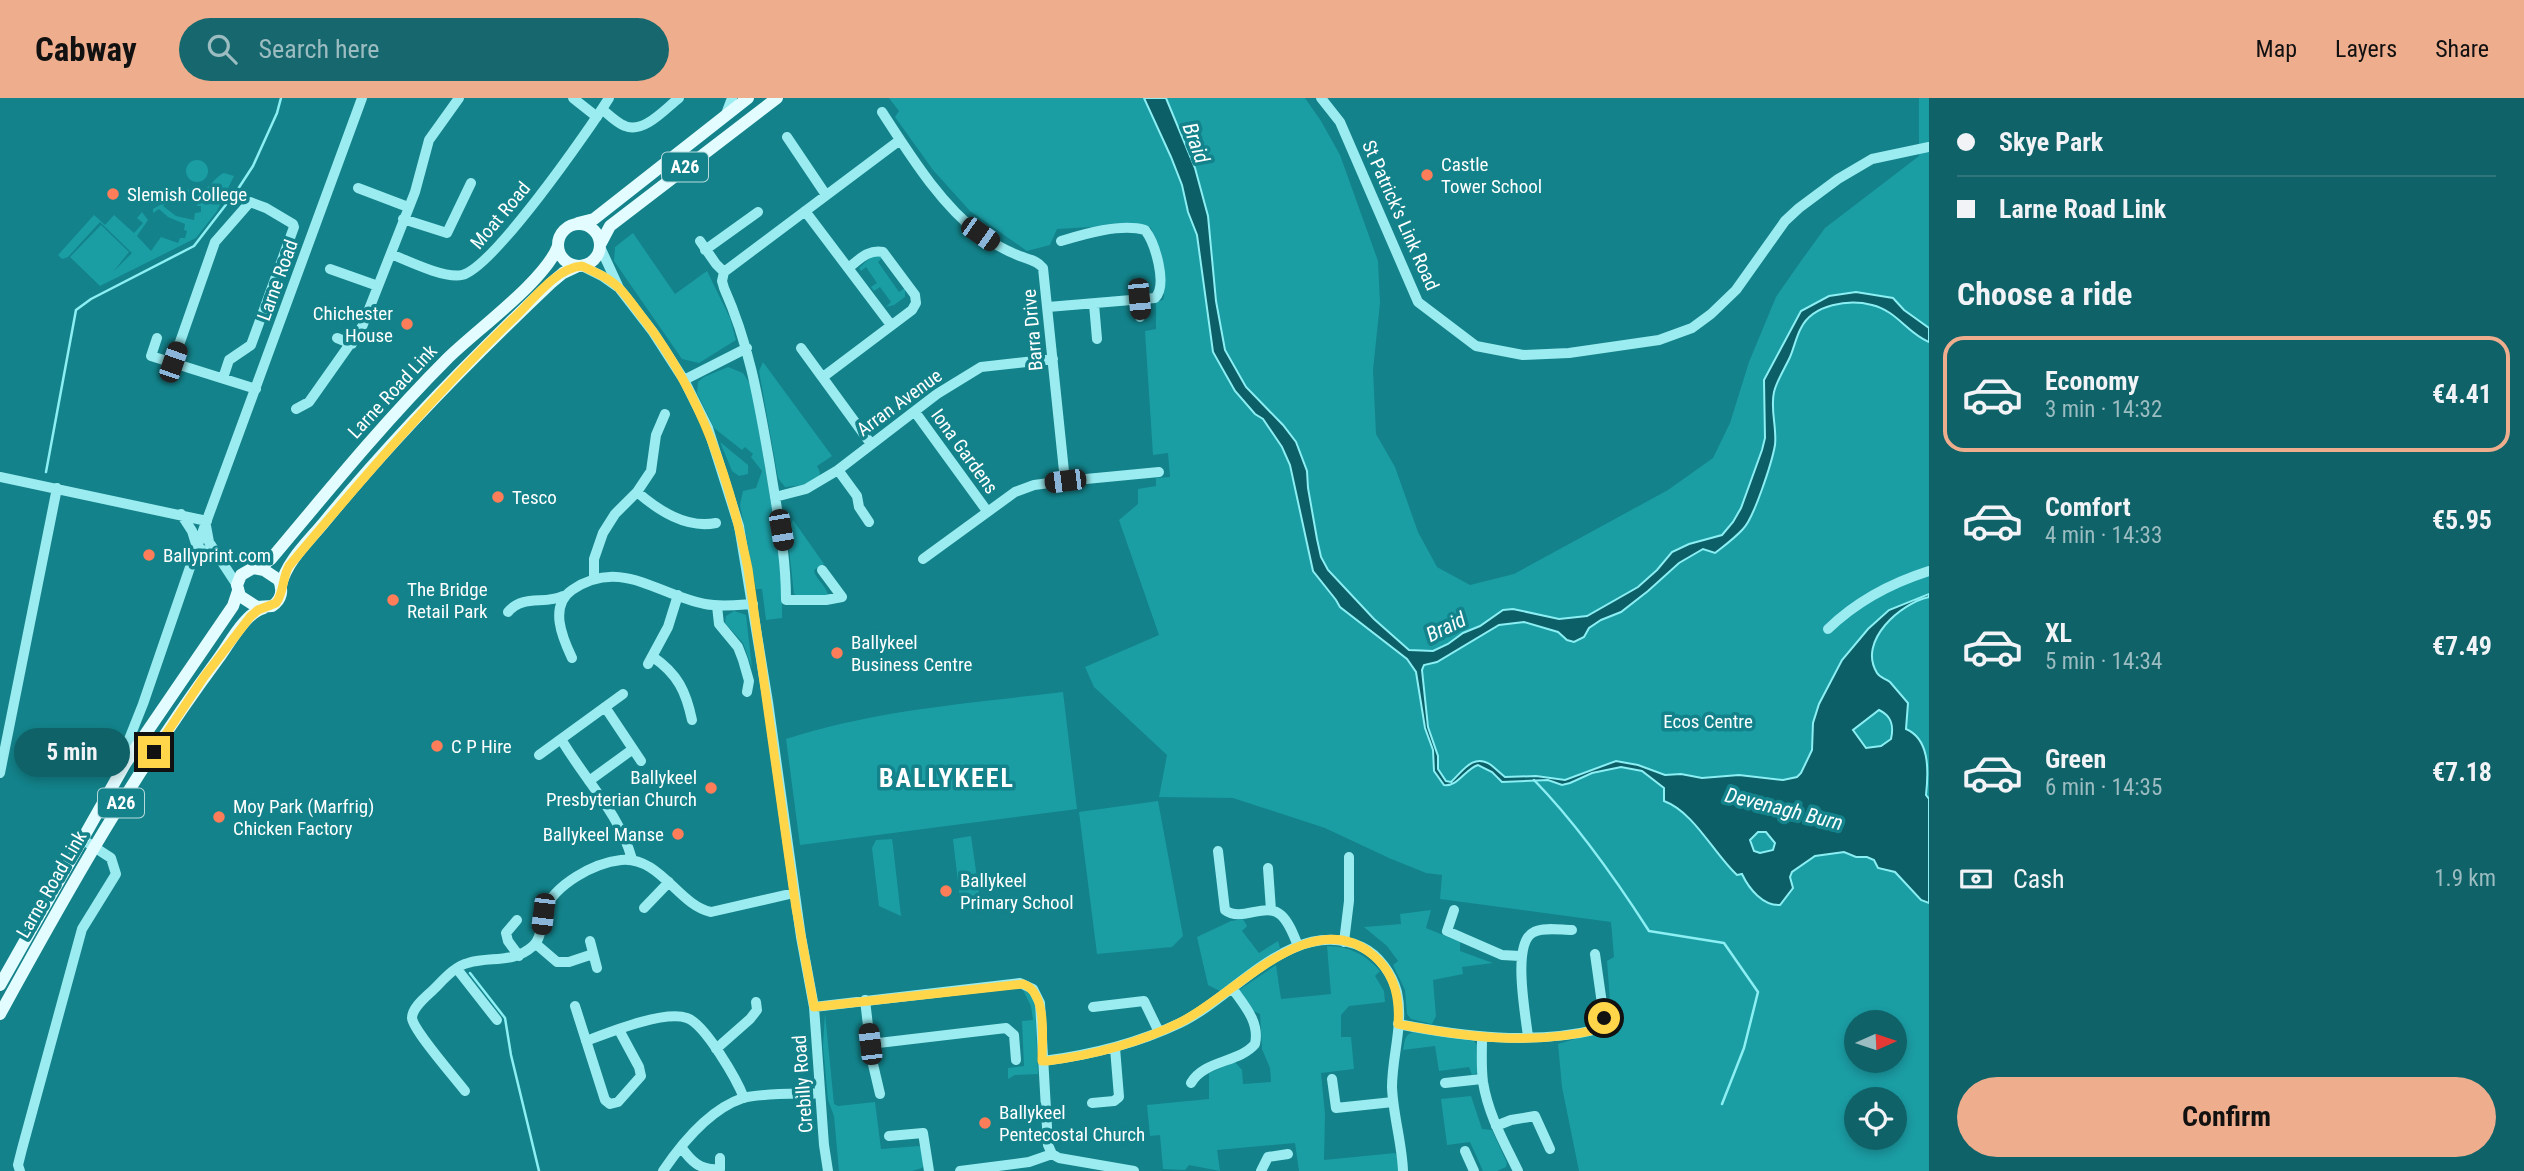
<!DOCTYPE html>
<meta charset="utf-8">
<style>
body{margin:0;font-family:"Roboto Condensed",sans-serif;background:#17686e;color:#f1f3f6;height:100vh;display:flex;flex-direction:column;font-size:26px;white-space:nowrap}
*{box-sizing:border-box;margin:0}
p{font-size:23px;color:#9bbcc0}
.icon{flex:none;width:38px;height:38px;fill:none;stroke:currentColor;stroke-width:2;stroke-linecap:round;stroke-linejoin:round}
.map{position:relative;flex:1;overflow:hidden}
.drawer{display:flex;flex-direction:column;background:#0e6268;width:595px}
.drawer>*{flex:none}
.hud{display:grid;align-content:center;height:154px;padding:0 28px;background:#0e6268}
.needle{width:46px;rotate:87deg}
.buttons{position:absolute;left:1844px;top:912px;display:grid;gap:14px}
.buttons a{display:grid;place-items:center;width:63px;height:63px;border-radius:50%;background:#0e6268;box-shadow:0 4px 10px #0003;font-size:35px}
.end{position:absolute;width:32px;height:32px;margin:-16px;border:9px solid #ffd54a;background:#111;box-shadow:0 0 0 4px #111}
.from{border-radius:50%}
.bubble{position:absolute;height:49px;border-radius:24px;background:#0e6268;box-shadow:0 4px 10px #0003;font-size:23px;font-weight:700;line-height:49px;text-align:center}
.car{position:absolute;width:21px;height:42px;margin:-21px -10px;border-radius:9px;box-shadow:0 0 5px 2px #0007;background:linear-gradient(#222 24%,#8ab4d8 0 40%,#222 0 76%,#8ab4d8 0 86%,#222 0)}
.hud b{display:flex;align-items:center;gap:24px;height:66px;font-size:26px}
.hud b+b{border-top:2px solid #2e767c}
.hud i{width:18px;height:18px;background:#f1f3f6}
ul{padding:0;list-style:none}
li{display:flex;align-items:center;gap:21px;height:116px;margin:0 14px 10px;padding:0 14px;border:4px solid transparent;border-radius:21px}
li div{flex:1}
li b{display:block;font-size:26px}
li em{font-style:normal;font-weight:700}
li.active{border-color:#eead8d}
li>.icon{width:63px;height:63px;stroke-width:1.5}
h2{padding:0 28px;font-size:32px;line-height:84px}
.pay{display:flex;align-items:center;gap:18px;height:77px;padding:0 28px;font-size:26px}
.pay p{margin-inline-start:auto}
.action{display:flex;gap:14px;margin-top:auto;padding:14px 28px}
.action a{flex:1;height:80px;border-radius:42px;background:#eead8d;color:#111;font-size:28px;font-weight:700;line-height:80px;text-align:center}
header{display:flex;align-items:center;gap:42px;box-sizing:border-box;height:98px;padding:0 35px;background:#eead8d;color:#111}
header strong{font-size:33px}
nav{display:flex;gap:38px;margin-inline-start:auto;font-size:24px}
.search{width:490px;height:63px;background:#17686e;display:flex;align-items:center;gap:18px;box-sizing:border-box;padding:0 24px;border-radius:38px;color:#9bbcc0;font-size:26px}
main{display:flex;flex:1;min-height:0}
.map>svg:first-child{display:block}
.green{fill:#1b9da4;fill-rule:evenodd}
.water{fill:#0c5f66;stroke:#8ceff3;stroke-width:2;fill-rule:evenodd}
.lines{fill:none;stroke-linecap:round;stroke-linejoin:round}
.stream{stroke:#8ceff3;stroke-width:2.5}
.minor{stroke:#9aecf0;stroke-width:10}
.major{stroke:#e3fcff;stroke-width:12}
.route{stroke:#ffd54a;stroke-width:9}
.poi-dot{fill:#ff7d59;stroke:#13828a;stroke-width:2.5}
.labels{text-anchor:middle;stroke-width:7;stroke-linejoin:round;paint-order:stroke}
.shield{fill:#13828a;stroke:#b8dadc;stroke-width:2}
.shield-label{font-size:18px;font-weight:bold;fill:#fff}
.poi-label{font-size:19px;fill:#fff;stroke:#13828a;text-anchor:start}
.street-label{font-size:19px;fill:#fff;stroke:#13828a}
.park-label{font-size:19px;fill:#f9feff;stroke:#13828a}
.water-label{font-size:21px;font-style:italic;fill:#fafeff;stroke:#13828a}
.district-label{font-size:26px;font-weight:bold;letter-spacing:2px;fill:#fff;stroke:#13828a}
</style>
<header>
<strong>Cabway</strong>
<div class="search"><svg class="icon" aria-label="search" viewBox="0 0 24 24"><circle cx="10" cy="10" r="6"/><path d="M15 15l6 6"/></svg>Search here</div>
<nav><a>Map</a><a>Layers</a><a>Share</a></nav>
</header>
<main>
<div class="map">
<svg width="1929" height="1073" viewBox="0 0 1929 1073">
<rect width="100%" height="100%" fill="#13828a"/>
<path class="green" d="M889,0h416l16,23 19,34 38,106 2,42 -7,67 3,64 19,33 23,65 19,35 33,18 44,-11 154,-84 45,-32 17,-35 19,-61 27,-65 25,-36 24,-33 94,-72v-58h10v1073h-350l-17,-84 -4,-43 54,-16 -5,-67 7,-4 -3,-35 -171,-23 2,-24 -16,-2 -37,-15 -64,-30 -92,-30 -74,-1 8,-42 -73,-68 -9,-20 74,-32 -40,-115 19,-16v-15l18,-3v-8l14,-1 -2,-24 -15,2 -8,-124 11,-2v-27l7,-2 1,-4 -1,-33 -12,-35 -10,-4 -84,5 -7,16 -23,6 -57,-40 -37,-41 -38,-53 4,-6zM1857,924h38v38h-38zM1857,1001h38v39h-38z
M186 73a11 11 0 1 1 22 0a11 11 0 1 1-22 0Z
M224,75l10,3 -17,35 -21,27 -96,48 -30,-29 31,-32 28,27 -16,20 19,-19 -32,-31 -32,35 -6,2 -4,-4 36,-40 11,10 9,-10 20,18 9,-10 -6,-5 5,-6 6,8 -11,16 14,15 10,-14 17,6 2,-5h5l2,-7 -3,-1 1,-6 -17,-7 -9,-8 -6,4v-4l14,-8 1,1 -5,4 13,10 18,4 1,-7 6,-1v-6h-4v-5l-17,-8 -5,4 -1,-3 8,-5c6,0 12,2 18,1 11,-1 14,-13 24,-17z
M633,135l42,61 32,-23 23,47 6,22 -37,23 -17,-4 -68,-98 1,-14z
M873,157l10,2 -5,5 21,30 6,-4v9l-11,8 -8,2 5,-5 -11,-15 -6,4 -3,-4 6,-4 -11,-16 -5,4 -2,-3z
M763,264l69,94 -15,10 3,6 -1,5 -16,8 -18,2 -7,-9 -19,-107z
M728,269l15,6 9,14 30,184v47l-16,2 -4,-31h-6l-16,-84 3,-14 13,-3 6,-17 -11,-14 2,-3 -8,-7 -3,3 -28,-22 -17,-35 1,-11 6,-5z
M720,344l28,23v9l-9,2 -7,-5z
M793,422l31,44 -10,6c1,9 12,15 14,25l-30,1 -4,-2 -7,-64z
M734,513l12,4 6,53 -9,-25 -18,-20 1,-7z
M1063,594l14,117 -277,36 -14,-106c88,-29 185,-36 277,-47z
M1158,703l25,135 -11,11 -75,7 -18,-142z
M971,738l8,56 -8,14 -10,2 -8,-69z
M892,741l1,7 8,70 -22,-10 -7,-58 4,-8z
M1431,812l-5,18 34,14v9l33,12 -31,4 1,7 -30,6 3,36 -4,8 -21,-5 -4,-5 -2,-24 -12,-25 5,-4 -11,-15 -23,-19 37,-3 -1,-10z
M1243,821l4,7 -5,5 17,22 19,-12 2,7 -60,43 -12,-6 -11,-48 34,-16z
M1327,848c22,0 38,8 53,25l-5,5 9,15 1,11 -36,4 -8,9v22h10l3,32 -33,4 4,41 -1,46 71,-7 4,7v11h-100l-4,-28 -78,7 3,21 -31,-6 -4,5 -22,-1 -3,-34 -10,1 -3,-31 62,-6v-26l26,-11 7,8 1,14 28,-2 -1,-14 -8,-19 -2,-35 -9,-4 -12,-20 37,-25 5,34 50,-5z
M1023,892l5,2 7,9 3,73 -23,1 -7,4v-11l16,-2 -2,-45 11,-1 -2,-14z
M825,915l9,91 4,2 37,-4 6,47 38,-3 2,1 3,18 -2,3 -10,3h-73l-5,-55 -6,-16 -5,-54z
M1413,934l61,9 4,5 -1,27 -5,2 -3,-8 -30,4 -4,-25 -32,4c2,-9 1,-15 10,-18z
M1471,998l11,33 10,1 15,33 -1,4 -9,4h-14l-13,-29 -23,3 -6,-46z"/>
<path class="water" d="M1144,0h22l29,70 13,48 8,85 9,49 21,37 37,38 13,17 11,29 1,17 9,51 4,18 7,13 46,49 35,31 24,1 15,-7 15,-11 17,-7 23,-16 10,-1 46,10 28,-3 51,-29 19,-17 15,-18 17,-8 33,-9 11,-13 8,-14 21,-58 3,-12 -1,-58 37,-69 28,-15 27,-4 37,6 11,12 25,18v14c-22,-9 -32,-31 -57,-37 -23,-6 -59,-1 -71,23 -5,9 -7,20 -11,29 -5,11 -13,23 -16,35 -4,17 3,35 1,53 -3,17 -21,73 -32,84 -8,9 -19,17 -28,24l-12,-4 -24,14 -31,28 -27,21 -20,8 -12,8 -5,9 -10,5 -7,-2 -9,-8 -34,-10 -25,3 -62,37 -13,3 -2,5 6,57 10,29v13l8,12 5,1c12,-11 22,-29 40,-17 5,4 9,8 14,12l31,-1 29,4 51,-19 22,4 27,10 16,-1 21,4 37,-3 44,5 14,-3 4,-4 11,-23 1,-27 6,-19 23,-44 26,-31 21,-19 40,-16v3c-28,6 -72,44 -52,76 3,5 8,5 13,9 6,7 12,14 18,21l-2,26c23,10 23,39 20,66l3,4v104l-8,-3 -26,-28 -17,-4 -4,-8 -7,-3h-11l-12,-5 -29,4 -23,16 -2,5 3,11 -13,17c-17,1 -31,-16 -38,-31l-5,1c-23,-21 -43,-63 -73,-74v-13l-22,-17 -21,-4 -29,6 -22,10 -8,2 -14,-5 -46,2 -10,-10 -14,-7c-13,4 -20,22 -34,20l-10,-14 -1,-21 -8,-22 -9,-56 -9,-13 -67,-52 -4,-7 -23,-29 -23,-106 -8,-18 -19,-28 -8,-5 -20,-23 -22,-39 -16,-117 -9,-23 -6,-27 -11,-28zM1879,612c13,6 15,16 12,29l-10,7 -15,2 -13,-18zM1758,734h8l9,11 -2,7 -13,3 -6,-2 -4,-11z"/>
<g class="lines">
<path class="stream" d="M46,374l30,-162 15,-11 103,-53 44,-57 15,-23 24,-53 4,-15
M1534,682c44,45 81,98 115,151l75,12 34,49 -14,56 -22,56
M470,875l35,45 6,37 28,116"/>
<path class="minor" d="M573,0l24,19
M1321,0l19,24 78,180 58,44 47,9 46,-2 90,-13 33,-12 19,-14 25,-24 49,-69 14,-13 39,-29 34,-20 57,-12
M602,11c7,6 15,14 23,17 19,8 41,-18 54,-28
M882,14c28,43 58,92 99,123 11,8 22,14 34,19 10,5 21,5 28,14l22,213 94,-9
M726,16l6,-16
M787,39l39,58
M358,90l50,19
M805,113l86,114
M403,121l44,14 24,-50
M700,143l16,23 8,8
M601,151l18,39 34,44 31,48 24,48 31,98 29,176 33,235 13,70 10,138 4,26
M705,152l53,-38
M391,156c17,7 54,25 71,21 31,-7 127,-145 147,-177
M582,168l20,10 17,12
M330,171l48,17
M724,174l-2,9 2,7c26,58 35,115 46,178 7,45 16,88 16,134h40l16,-3 -20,-27
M724,174l176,-132
M1139,201l1,18
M1094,206l3,35
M1048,209l107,-9c13,-13 0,-55 -10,-68 -24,-7 -61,4 -84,11
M157,240l-6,18 105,33
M337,240l15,6
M801,250l70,96
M173,264l42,-120 35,-40 16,6 27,16 1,3 -43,118 -22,15 -6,18
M823,279l89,-67 4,-7 -1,-8 -32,-43c-15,-3 -24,8 -35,16
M684,282l63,-32
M296,311l13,-7 53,-75 53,-135 14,-52 30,-42
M915,314l72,99
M838,372l19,26 2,11 10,15
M0,379l207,44
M637,394c21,18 49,37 79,31
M775,399l31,-8 32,-19 99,-76 44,-27 72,-8
M181,416l11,17 5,16 20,11
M206,428l3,16 28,43
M923,461l92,-67 19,-7 31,-4
M594,481v-20l9,-26 12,-19 22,-22 14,-21 5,-36 9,-21
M717,508l2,18 19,23 5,13 6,21 -2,11
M508,514c15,-18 36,-7 55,-16
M1828,531c29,-28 63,-46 101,-58
M653,559c25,17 33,35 39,63
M572,560c-10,-21 -23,-52 0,-68 48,-33 86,5 133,14 16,3 32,1 48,0
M648,566l20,-37 10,-32
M605,609l36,54
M561,641c24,41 58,74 71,120
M539,657l84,-61
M116,674l27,-68 54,-157 165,-449
M0,675l57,-285
M589,683l44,-32
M1218,753l7,59c17,13 40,-9 56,5 8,7 13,21 17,31
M1268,770l3,42
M644,810l25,-26
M1454,812l-7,21 55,24 18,1
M517,822l-11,13 2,8 11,15
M590,843l7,27
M1344,844l5,-41v-44
M536,846l21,18h12l24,-8
M457,871l40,51
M865,902l7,60 8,34
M575,908l30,94 5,4 8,-2 23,-26 -2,-9 -20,-37
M814,909l206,-24 13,6 7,14 8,142 4,9
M1093,909l51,-6 15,31
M1398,926c66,13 135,21 201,5l5,-11 -9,-64
M1482,939c0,15 -1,30 1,45 5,32 21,60 35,89
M1528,939c-2,-21 -17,-95 6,-105 10,-5 27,-2 38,-2
M586,943c24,-9 78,-31 101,-23 18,6 50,62 57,80
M870,946l136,-16 8,7 2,25
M716,951l34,-30 7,-9 -1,-8
M1043,963c47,-6 93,-17 137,-38 55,-26 113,-108 182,-76 17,8 30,27 35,45 7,31 -5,64 -5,95 1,28 10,56 11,84
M1332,981l4,29 57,-6
M1191,985c13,-23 48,-20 64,-39 5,-22 -11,-39 -23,-56
M1445,985l37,-4
M465,993c-10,-13 -52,-61 -53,-73 0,-11 15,-22 22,-29 10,-10 21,-23 34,-26 23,-7 45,1 65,-17 10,-10 7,-23 11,-35 11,-27 50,-48 77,-51 39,-4 58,46 90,52l83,-19
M1092,1005l22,-2 5,-4 -4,-49
M1496,1028l15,-6 24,-4 15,33
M889,1038l34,-3 6,38
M681,1049c10,14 19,24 39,22v-11
M1465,1053l9,20
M20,1073l-2,-6 4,-16 60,-220 34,-55 -5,-16 -29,-19
M663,1073c19,-28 47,-62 80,-73 16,-5 58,-4 77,-5
M960,1073l69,-9 23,-8 7,4 75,13
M1261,1073l7,-14 20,-3"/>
<path class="major" d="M578,125l16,-4 154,-121
M558 147a21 21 0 1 1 42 0a21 21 0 1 1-42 0Z
M601,145l9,-17 167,-128
M253,470l11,2 15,10c4,10 3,20 -7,26l-15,1 -17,-11 -3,-11 4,-10z
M259,470l12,-9c57,-68 113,-137 176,-200 28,-28 98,-78 111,-113
M281,487c6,-25 29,-45 45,-65 69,-84 146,-162 225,-237l12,-10 15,-7
M0,887l125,-221 108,-158 5,-15
M0,916c67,-122 135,-243 218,-355 12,-16 26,-45 46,-51"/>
</g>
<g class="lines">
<path class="route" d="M154,654l50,-75 46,-60 8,-7 18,-7c8,-10 6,-25 13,-37 72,-86 145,-171 226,-249 18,-17 41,-49 67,-51 13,6 27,12 37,22 10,10 18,23 27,34 55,73 84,157 102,247l48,339 18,99 209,-23c25,9 19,55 19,77h5c47,-6 92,-18 134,-39 52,-25 131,-121 193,-66 20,17 26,42 24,68 66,13 135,22 201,5l5,-11"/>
</g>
<g class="poi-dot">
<circle cx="1427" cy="77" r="7"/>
<circle cx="113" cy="96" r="7"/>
<circle cx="407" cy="226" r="7"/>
<circle cx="498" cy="399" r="7"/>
<circle cx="149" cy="457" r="7"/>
<circle cx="393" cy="502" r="7"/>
<circle cx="837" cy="555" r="7"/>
<circle cx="437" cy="648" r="7"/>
<circle cx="711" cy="690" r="7"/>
<circle cx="219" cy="719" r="7"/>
<circle cx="678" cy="736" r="7"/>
<circle cx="946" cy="793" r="7"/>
<circle cx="985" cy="1025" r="7"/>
</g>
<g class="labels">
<g class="shield">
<rect x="662" y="54.5" width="46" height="29" rx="5"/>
<rect x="98" y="690.5" width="46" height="29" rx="5"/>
</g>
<g class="shield-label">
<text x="685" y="75">A26</text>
<text x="121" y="711">A26</text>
</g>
<g class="poi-label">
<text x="1441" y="73">Castle<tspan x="1441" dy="22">Tower School</tspan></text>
<text x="127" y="103">Slemish College</text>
<text x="393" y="222" text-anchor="end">Chichester<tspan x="393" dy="22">House</tspan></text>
<text x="512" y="406">Tesco</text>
<text x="163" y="464">Ballyprint.com</text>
<text x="407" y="498">The Bridge<tspan x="407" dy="22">Retail Park</tspan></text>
<text x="851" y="551">Ballykeel<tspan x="851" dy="22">Business Centre</tspan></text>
<text x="451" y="655">C P Hire</text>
<text x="697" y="686" text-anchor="end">Ballykeel<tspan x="697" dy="22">Presbyterian Church</tspan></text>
<text x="233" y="715">Moy Park (Marfrig)<tspan x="233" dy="22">Chicken Factory</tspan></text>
<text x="664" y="743" text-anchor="end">Ballykeel Manse</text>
<text x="960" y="789">Ballykeel<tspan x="960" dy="22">Primary School</tspan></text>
<text x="999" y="1021">Ballykeel<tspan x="999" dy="22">Pentecostal Church</tspan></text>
</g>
<g class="street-label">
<text transform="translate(500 117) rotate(-50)" y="7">Moat Road</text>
<text transform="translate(1401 117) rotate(66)" y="7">St Patrick’s Link Road</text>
<text transform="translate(277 182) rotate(-70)" y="7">Larne Road</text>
<text transform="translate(1032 232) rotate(-95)" y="7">Barra Drive</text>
<text transform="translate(392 293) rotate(-47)" y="7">Larne Road Link</text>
<text transform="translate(899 304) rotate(-36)" y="7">Arran Avenue</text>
<text transform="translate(965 353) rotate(54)" y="7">Iona Gardens</text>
<text transform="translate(51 786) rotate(-60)" y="7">Larne Road Link</text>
<text transform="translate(802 986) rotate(-94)" y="7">Crebilly Road</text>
</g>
<g class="park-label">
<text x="1708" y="630">Ecos Centre</text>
</g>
<g class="water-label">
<text transform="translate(1196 45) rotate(70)" y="7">Braid</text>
<text transform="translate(1446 529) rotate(-26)" y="7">Braid</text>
<text transform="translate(1784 711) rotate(14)" y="7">Devenagh Burn</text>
</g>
<g class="district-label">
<text x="947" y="689">BALLYKEEL</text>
</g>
</g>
</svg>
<div class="buttons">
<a><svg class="needle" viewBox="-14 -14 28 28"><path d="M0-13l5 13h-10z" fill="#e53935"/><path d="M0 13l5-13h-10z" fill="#9bbcc0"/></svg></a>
<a><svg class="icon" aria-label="locate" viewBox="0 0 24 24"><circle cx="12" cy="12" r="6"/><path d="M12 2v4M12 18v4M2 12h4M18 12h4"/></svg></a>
</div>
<i class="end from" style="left:1604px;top:920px"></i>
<i class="end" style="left:154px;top:654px"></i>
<div class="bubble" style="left:14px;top:630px;width:116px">5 min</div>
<i class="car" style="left:980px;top:136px;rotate:125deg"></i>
<i class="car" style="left:1139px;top:201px;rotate:175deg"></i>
<i class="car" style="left:173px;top:264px;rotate:19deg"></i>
<i class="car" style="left:1065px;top:383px;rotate:263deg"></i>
<i class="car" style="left:781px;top:432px;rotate:170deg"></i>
<i class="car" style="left:543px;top:816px;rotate:187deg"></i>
<i class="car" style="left:870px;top:946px;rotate:353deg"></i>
</div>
<section class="drawer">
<div class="hud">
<b><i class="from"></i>Skye Park</b>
<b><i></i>Larne Road Link</b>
</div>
<h2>Choose a ride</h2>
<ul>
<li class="active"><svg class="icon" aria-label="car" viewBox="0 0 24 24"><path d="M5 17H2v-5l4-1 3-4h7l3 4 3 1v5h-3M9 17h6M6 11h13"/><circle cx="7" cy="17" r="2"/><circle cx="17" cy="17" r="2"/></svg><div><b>Economy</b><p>3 min · 14:32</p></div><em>€4.41</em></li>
<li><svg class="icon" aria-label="car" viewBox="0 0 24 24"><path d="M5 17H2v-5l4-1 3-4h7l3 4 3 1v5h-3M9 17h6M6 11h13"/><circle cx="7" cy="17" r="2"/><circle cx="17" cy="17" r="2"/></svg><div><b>Comfort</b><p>4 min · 14:33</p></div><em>€5.95</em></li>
<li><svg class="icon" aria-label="car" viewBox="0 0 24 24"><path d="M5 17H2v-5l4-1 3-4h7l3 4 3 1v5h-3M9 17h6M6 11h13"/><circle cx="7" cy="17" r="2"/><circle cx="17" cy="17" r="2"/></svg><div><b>XL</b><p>5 min · 14:34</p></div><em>€7.49</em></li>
<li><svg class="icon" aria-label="car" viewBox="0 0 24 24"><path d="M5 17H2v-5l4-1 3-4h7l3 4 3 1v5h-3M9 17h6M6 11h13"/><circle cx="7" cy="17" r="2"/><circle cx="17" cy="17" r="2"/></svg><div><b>Green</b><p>6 min · 14:35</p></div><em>€7.18</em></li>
</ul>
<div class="pay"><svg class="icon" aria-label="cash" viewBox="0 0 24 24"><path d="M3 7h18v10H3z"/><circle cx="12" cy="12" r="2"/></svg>Cash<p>1.9 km</p></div>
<div class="action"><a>Confirm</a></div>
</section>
</main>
